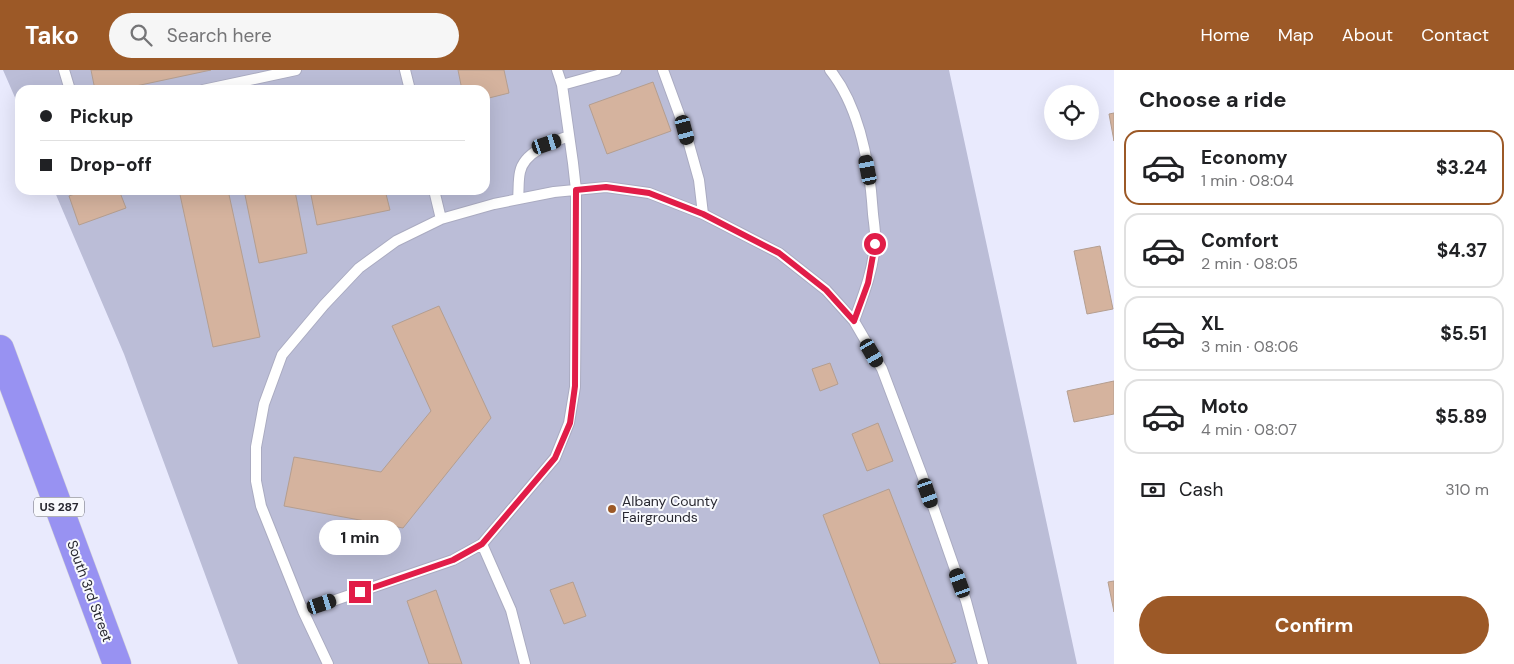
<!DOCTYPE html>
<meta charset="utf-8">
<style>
body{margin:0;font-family:"DM Sans",sans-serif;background:#f6f6f6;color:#202124;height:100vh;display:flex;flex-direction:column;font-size:19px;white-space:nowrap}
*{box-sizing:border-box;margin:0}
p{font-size:16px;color:#757577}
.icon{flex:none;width:28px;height:28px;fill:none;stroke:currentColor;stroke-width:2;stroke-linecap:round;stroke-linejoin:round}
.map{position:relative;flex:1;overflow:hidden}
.details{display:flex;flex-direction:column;background:#fff;width:400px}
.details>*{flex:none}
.guide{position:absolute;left:15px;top:15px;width:475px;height:110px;border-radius:15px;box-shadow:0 5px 20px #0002;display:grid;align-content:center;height:110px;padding:0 25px;background:#fff}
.controls{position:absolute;left:1044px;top:15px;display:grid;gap:10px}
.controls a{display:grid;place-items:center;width:55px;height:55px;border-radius:50%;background:#fff;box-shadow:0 5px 20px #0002;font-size:25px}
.end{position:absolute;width:22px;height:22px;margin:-11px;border:6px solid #e11d48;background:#fff;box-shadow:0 0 0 2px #fff}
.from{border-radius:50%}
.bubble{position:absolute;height:35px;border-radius:18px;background:#fff;box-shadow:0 5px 20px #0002;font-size:16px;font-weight:700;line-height:35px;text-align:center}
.car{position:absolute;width:15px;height:30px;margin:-15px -8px;border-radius:6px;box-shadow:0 0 4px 1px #0007;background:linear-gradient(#222 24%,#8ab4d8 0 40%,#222 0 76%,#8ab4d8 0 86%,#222 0)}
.guide b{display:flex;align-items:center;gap:18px;height:48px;font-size:19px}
.guide b+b{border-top:1px solid #e0e0e0}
.guide i{width:12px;height:12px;background:#202124}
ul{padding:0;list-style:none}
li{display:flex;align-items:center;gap:15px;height:75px;margin:0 10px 8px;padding:0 15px;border:2px solid #e0e0e0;border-radius:15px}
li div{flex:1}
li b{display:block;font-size:19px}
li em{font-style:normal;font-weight:700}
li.on{border-color:#9c5927}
li>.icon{width:45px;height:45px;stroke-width:1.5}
h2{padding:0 25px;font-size:22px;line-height:60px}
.pay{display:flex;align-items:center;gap:12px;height:55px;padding:0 25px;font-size:19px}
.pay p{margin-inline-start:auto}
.cta{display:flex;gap:10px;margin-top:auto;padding:10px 25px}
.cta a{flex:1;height:58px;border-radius:30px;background:#9c5927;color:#fff;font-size:20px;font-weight:700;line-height:58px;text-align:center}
header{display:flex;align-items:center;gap:30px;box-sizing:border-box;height:70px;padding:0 25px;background:#9c5927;color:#fff}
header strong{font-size:24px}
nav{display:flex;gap:28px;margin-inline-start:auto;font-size:18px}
.search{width:350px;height:45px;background:#f6f6f6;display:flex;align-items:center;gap:12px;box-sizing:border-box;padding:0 18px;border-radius:28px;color:#757577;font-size:19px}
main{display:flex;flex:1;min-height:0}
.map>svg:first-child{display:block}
.green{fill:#bbbdd7}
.building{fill:#d5b39e;stroke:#b49e90}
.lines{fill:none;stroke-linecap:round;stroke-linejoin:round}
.service-casing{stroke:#aaabc1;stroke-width:12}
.trunk-casing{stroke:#d0d0d2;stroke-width:29}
.service{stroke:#fff;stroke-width:10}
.trunk{stroke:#9892f2;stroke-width:28}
.route{stroke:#e11d48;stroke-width:6}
.poi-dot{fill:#9c5927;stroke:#f8f9fd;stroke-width:2}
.labels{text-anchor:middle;stroke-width:4;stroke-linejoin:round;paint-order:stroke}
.shield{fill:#f8f9fd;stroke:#66676e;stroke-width:1}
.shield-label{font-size:12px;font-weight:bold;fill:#282831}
.poi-label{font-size:14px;fill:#282831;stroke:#f8f9fd;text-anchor:start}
.street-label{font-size:14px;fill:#282831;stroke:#f8f9fd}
</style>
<header>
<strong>Tako</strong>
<div class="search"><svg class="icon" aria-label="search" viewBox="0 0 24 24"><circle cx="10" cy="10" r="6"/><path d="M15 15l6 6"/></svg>Search here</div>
<nav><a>Home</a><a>Map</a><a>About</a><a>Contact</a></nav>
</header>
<main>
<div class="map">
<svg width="1114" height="594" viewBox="0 0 1114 594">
<rect width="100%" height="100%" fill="#e9eafd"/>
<path class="green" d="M3,0h946l128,594h-839l-114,-310 -70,-164h431v-100h-465v19z"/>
<path class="building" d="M91,0h120l-94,20h-22z
M458,0h46l5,23 -24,6v-9h-23z
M653,12l18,49 -64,23 -18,-49z
M1114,43v28l-5,-27z
M86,120h33l7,18 -47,17 -10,-29z
M179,120h49l32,147 -47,10z
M244,120h53l-2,1 12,62 -48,10z
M310,120h75l5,20 -73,15z
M1100,176l13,63 -26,5 -13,-63z
M439,236l52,112 -88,110 -119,-22 10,-49 87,15 50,-61 -39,-85z
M830,293l8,21 -18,7 -8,-22z
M1114,311v33l-40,8 -7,-31z
M878,353l15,38 -26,10 -15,-37z
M889,419l67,173 -6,2h-70l-57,-149z
M1114,511v31l-6,-30z
M573,512l13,34 -22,8 -14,-34z
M436,520l26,74h-33l-22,-63z"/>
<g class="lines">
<defs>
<path id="service" d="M64,0l6,20
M405,0l5,20
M663,0l22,60 14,50 4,34
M830,0c31,39 40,96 43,144 1,10 3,20 2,30 -2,27 -12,52 -21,77
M562,15l54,-15
M203,20l93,-20
M434,120l7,29 53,-15 60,-12 52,-5 43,6 54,21 76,39 47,37 28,31 28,48 40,106 44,126 17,63
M518,129c1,-9 0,-18 2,-27 4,-20 32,-30 49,-36
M482,474l29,66 14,54
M303,541l150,-51 29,-16 73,-86 14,-35 6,-36 1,-121v-76l-3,-27 -11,-78 -5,-15
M328,594l-25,-53 -42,-105 -5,-25v-34l8,-43 18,-49 42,-50 35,-37 37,-27 45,-22"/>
<path id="trunk" d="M0,279l117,315"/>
</defs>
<use href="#service" class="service-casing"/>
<use href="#trunk" class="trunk-casing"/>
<use href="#service" class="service"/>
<use href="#trunk" class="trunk"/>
</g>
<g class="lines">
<path class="route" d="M360,522l93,-32 29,-16 73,-86 15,-35 5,-37 1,-196 30,-3 43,6 54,21 76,39 47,37 28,31 14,-38 7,-39"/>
</g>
<circle class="poi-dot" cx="612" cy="439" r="5"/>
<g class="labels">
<rect class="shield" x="34" y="427.5" width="50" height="19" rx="4"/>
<g class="shield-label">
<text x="59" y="441">US 287</text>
</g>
<g class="poi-label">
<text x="622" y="436">Albany County<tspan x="622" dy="16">Fairgrounds</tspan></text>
</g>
<g class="street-label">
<text transform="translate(90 521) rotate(70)" y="5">South 3rd Street</text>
</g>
</g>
</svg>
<div class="controls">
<a><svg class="icon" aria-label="locate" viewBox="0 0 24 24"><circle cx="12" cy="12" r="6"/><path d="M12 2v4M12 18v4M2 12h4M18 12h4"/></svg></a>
</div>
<i class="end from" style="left:875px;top:174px"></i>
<i class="end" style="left:360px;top:522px"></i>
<div class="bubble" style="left:319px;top:450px;width:82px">1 min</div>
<i class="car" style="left:685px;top:60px;rotate:165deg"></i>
<i class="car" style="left:547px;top:74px;rotate:72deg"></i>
<i class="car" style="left:868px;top:100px;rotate:349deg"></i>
<i class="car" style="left:872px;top:283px;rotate:150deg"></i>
<i class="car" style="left:928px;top:423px;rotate:161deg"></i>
<i class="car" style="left:960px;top:513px;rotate:340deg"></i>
<i class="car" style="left:322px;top:534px;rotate:72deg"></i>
<div class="guide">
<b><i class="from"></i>Pickup</b>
<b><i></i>Drop-off</b>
</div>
</div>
<section class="details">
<h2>Choose a ride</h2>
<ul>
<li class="on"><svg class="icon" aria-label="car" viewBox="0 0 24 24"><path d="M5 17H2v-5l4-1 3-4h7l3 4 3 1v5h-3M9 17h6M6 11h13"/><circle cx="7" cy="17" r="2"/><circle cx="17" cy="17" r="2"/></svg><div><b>Economy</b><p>1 min · 08:04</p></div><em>$3.24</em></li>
<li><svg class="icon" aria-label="car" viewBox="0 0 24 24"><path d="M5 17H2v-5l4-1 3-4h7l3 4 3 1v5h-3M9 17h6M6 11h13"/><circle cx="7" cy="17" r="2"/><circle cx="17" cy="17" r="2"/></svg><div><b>Comfort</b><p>2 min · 08:05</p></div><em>$4.37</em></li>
<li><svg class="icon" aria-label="car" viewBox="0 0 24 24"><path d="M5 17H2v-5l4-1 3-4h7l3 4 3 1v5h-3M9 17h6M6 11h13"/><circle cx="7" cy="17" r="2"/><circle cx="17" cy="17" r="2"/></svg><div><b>XL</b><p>3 min · 08:06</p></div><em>$5.51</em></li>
<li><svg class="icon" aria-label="car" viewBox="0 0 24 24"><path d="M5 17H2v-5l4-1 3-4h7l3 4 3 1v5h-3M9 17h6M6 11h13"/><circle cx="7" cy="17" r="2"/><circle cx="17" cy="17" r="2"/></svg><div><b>Moto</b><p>4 min · 08:07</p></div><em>$5.89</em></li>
</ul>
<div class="pay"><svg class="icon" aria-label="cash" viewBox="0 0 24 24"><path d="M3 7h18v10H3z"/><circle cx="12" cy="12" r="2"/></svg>Cash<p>310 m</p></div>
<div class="cta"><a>Confirm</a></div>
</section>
</main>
